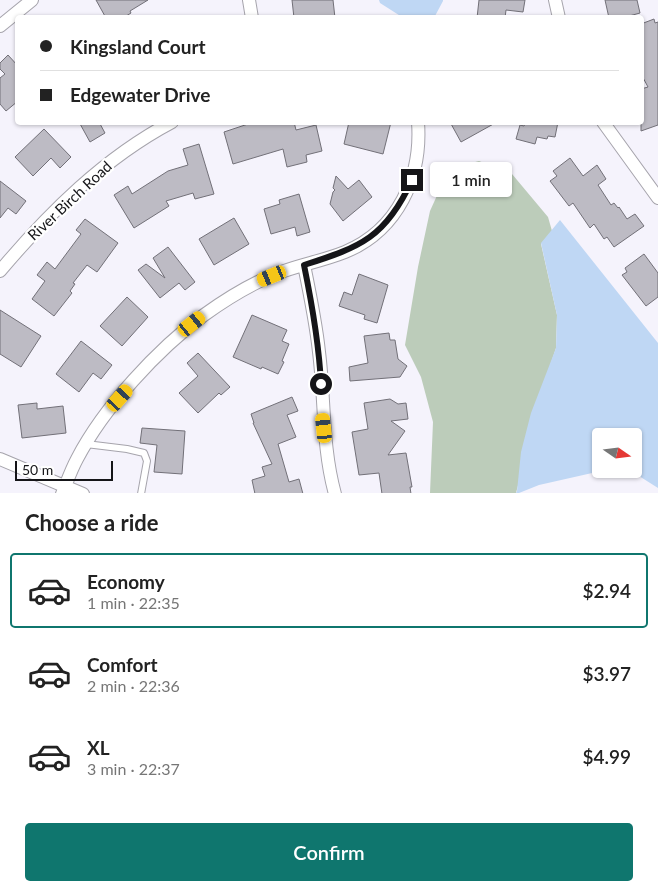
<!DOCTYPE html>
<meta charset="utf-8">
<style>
body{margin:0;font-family:Lato,sans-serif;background:#f2f2f2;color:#222;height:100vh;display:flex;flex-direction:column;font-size:19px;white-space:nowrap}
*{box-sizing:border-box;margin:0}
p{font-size:16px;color:#767676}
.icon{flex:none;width:28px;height:28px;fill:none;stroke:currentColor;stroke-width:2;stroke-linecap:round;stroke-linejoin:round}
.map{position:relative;height:493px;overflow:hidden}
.panel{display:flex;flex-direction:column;background:#fff;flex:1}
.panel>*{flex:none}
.guide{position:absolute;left:15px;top:15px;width:629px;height:110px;border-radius:5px;box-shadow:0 1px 4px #0004;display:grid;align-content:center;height:110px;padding:0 25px;background:#fff}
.needle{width:32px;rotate:104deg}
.fabs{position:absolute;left:592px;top:428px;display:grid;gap:10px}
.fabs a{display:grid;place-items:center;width:50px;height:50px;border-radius:5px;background:#fff;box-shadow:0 1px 4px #0004;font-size:25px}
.scale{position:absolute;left:15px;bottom:12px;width:98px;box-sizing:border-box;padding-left:5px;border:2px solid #151518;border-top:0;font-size:14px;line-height:18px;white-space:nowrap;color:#151518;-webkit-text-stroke:4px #fff;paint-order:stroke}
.end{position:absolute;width:22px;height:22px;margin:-11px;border:6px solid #151518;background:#fff;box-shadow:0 0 0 2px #fff}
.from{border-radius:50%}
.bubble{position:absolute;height:35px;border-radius:5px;background:#fff;box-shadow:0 1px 4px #0004;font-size:16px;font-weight:600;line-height:35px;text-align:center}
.car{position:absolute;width:15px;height:30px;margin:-15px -8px;border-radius:6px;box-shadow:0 0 4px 1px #0007;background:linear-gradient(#f5c518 24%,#345 0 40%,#f5c518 0 76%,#345 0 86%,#f5c518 0)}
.guide b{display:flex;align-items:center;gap:18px;height:48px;font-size:19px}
.guide b+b{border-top:1px solid #e0e0e0}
.guide i{width:12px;height:12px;background:#222}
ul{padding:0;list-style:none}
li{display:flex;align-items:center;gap:15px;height:75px;margin:0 10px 8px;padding:0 15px;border:2px solid transparent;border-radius:5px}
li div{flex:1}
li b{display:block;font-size:19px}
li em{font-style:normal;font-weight:600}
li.active{border-color:#0f766e}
li>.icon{width:45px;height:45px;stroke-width:1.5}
h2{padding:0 25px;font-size:22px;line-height:60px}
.action{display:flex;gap:10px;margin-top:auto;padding:10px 25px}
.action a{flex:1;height:58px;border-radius:5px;background:#0f766e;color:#fff;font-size:20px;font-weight:600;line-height:58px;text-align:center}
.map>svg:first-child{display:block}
.green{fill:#bcccba}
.water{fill:#bfd7f4;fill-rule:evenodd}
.building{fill:#bdbbc4;stroke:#727078}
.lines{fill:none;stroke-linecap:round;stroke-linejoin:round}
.service-casing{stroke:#a6a4ac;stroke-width:8}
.minor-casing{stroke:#a6a4ac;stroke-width:14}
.service{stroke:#fff;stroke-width:6}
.minor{stroke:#fff;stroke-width:12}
.route{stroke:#151518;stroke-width:6}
.labels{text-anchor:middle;stroke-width:4.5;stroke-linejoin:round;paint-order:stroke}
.street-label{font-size:15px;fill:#151518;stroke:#fff}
</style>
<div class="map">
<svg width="658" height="494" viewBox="0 0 658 494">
<rect width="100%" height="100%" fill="#f5f3fc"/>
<path class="green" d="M479,161l33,13 36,43 4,14 -11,13 16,71 -1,33 -9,27 -31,118h-86l3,-71 -12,-45 -16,-32 13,-78 12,-56 19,-42z"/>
<path class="water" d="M379,0h64v1l-8,15 -33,1 -22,-14z
M560,220l98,123v145l-19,-12 -38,-5 -62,14 -20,8h-3l1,-2 4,-39 10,-39 25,-65 1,-33 -16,-72zM601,436h33v33h-33z"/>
<path class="building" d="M96,0h52l-18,11 1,2 -8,5h-17z
M292,0h41l2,18h-41z
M479,0h46l-2,12 -17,-2 -1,8h-28z
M605,0h32l3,13 -18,5h-13z
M654,19l1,4 3,-1v103l-17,6v-42l7,-2 -7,-13v-50z
M8,55l10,11v35l-12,10 -6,-7v-26l5,-4 -5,-5v-6z
M79,122h20l6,11 -15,9z
M254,122h40l2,8 20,-5 6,26 -16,4 1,7 -20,5 -4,-18 -50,15 -9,-32z
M349,122h42l-8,32 -39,-10z
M450,122h47l-36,20z
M526,122h32l-3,15 -7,-1 -1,3 -10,-2 -2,7 -19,-5 4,-14 4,1z
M44,129l27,28 -11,11 -9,-10 -18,18 -18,-19z
M199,144l15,50 -19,5 -2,-6 -27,8 3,5 -35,22 -20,-33 14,-9 4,8 36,-23 20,-6 -5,-16z
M570,158l13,18 14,-11 9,14 -8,6 13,20 3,-2 4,5 1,-1 8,12 8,-5 9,12 -30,21 -7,-10 -3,2 -10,-15 -4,4 -17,-25 -4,3 -19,-25 7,-5 -4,-5z
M336,176l12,13 11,-9 13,17 -29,24 -13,-17 3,-12 2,-2 -2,-2z
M0,181l26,20 -10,13 -8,-6 -8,10z
M299,194l11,38 -13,4 -2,-9 -24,7 -7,-25 16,-5 -1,-4z
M234,218l15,26 -35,21 -15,-26z
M85,219l33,24 -21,29 -10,-7 -14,18 2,1 -5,7 2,2 -18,23 -22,-17 13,-18 -8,-6 10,-13 8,7 26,-35 -5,-4z
M168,247l27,35 -10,8 -6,-7 -19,15 -22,-28 8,-6 19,14 -12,-20z
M644,254l14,19v24l-12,9 -24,-31 5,-3 -2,-4z
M359,274l29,11 -11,38 -13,-4 1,-4 -26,-9 5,-14 8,3z
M127,297l21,20 -26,29 -22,-20z
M0,310l41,26 -20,31 -21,-13z
M252,315l35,15 -5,11 7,3 -7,17 2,1 -6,12 -16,-7 -1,2 -28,-12z
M389,333l1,7h5l3,19 9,7 -7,11 -50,4 -1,-14 19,-4 -4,-27z
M81,341l31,24 -11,14 -8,-6 -14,19 -23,-18z
M198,353l32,34 -9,8 -2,-2 -21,20 -19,-20 19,-17 -11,-13z
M292,397l6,14 -11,4 9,22 -18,7 11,38 10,-3 4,15h-48l-3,-14 13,-4 -3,-9 10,-3 -19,-41h1l-3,-9z
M390,399l8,5 8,-1 2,16 -17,2 14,10 -17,24 18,-2 6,34h-2l1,7h-29l-3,-21 -20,2 -7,-43 16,-3 -4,-26z
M37,403v6l26,-3 3,27 -44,5 -4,-33z
M142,428l43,3 -3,43 -28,-2 3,-27 -17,-2z"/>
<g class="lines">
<defs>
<path id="service" d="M86,444l41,5 17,4 3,8 -6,33"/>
<path id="minor" d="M249,0l3,18
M555,0l4,18
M0,26l32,-26
M603,122l55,76
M304,265c6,29 12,58 15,87 6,48 3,95 16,142
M0,271c49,-58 104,-113 172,-149
M0,459l83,35
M62,494c5,-12 9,-24 15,-35 27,-52 81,-110 127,-144 25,-18 51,-34 80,-44 20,-7 41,-11 61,-19 53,-22 77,-75 73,-130"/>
</defs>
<use href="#service" class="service-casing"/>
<use href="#minor" class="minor-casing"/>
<use href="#service" class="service"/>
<use href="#minor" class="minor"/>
</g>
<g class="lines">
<path class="route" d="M321,384c-2,-41 -9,-80 -17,-119 57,-18 82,-28 108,-85"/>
</g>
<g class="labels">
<g class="street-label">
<text transform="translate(70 201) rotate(-43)" y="5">River Birch Road</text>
</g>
</g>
</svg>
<div class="fabs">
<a><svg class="needle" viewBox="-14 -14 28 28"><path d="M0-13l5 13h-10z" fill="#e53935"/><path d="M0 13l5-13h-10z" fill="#767676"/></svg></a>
</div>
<div class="scale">50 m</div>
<i class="end from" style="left:321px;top:384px"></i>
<i class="end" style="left:412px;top:180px"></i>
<div class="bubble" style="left:430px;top:162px;width:82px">1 min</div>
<i class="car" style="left:272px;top:276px;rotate:248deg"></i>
<i class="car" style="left:192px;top:324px;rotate:51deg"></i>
<i class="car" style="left:120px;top:398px;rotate:42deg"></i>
<i class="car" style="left:324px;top:428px;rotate:354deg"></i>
<div class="guide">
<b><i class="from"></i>Kingsland Court</b>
<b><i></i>Edgewater Drive</b>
</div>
</div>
<section class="panel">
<h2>Choose a ride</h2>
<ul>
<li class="active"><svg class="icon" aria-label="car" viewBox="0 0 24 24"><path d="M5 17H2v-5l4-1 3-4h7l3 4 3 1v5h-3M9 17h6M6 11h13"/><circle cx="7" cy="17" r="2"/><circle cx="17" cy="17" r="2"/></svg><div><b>Economy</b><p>1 min · 22:35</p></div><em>$2.94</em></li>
<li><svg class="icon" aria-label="car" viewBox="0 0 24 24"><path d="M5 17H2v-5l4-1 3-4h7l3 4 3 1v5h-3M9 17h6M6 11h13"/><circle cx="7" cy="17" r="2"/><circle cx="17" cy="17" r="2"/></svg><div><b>Comfort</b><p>2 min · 22:36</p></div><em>$3.97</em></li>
<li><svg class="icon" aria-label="car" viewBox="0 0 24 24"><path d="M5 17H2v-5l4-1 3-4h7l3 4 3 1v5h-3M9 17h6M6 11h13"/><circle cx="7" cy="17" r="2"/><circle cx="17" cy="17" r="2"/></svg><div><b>XL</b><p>3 min · 22:37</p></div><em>$4.99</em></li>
</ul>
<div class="action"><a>Confirm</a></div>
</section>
